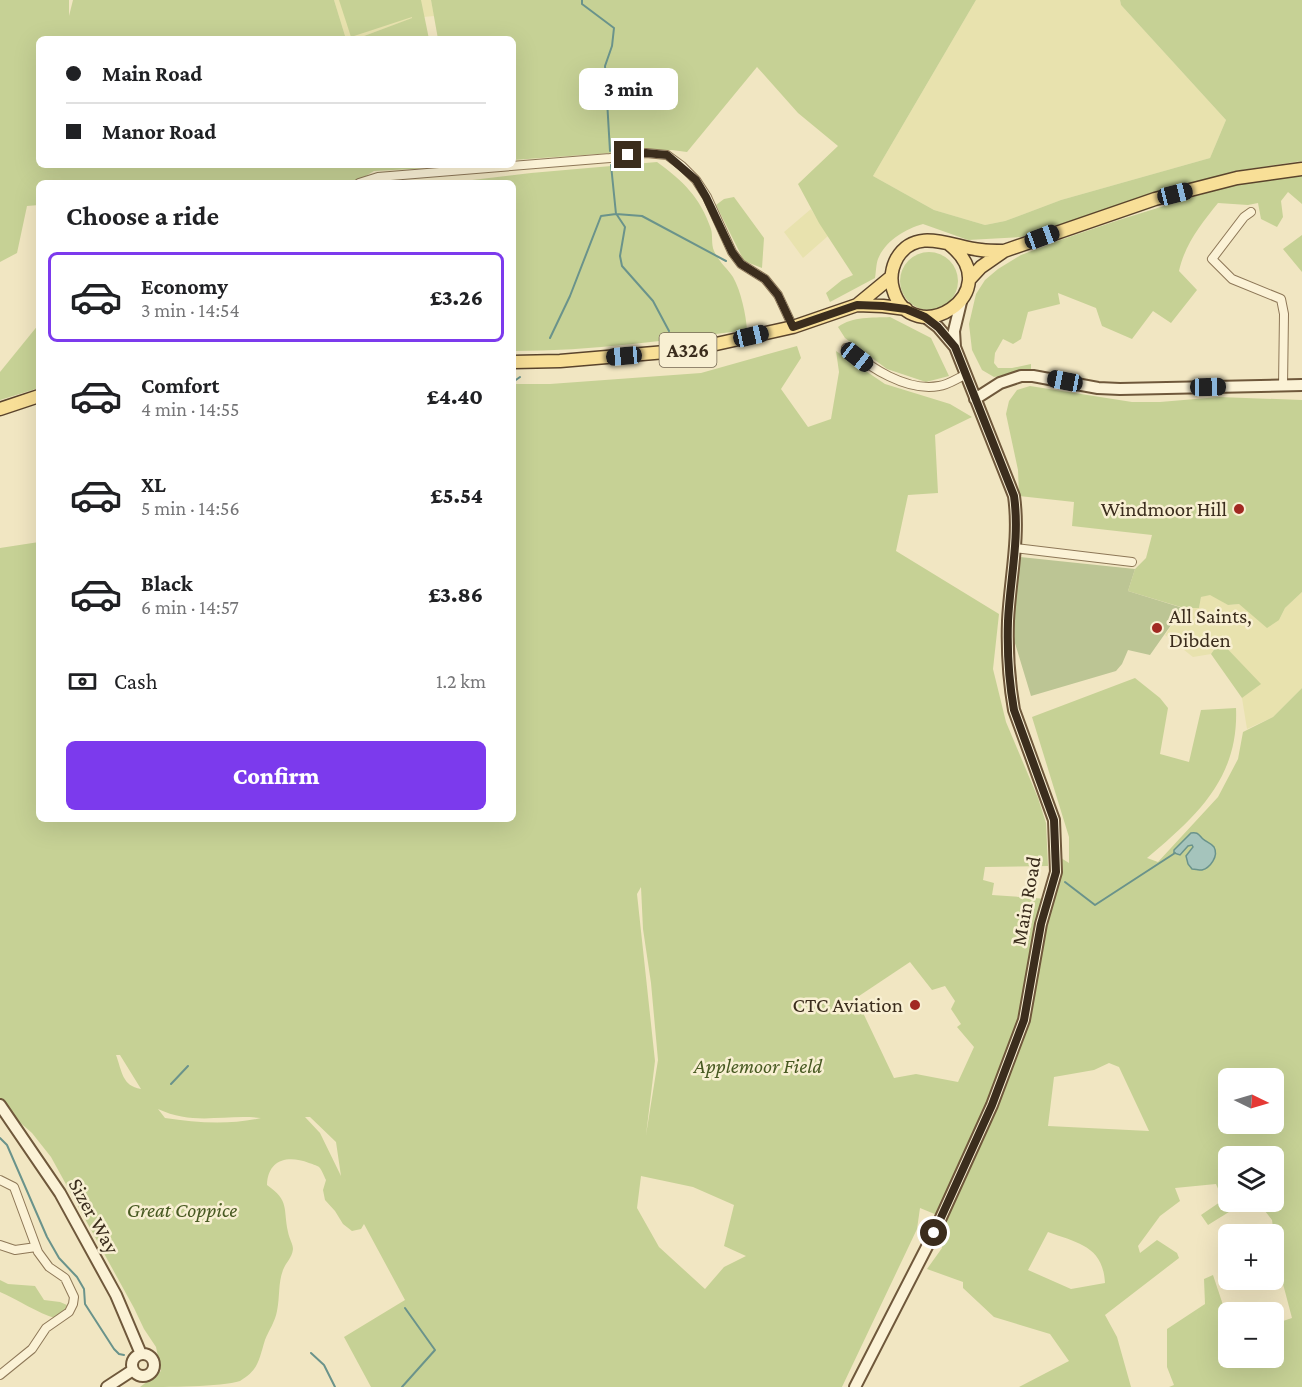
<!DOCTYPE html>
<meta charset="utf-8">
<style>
body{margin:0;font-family:"Crimson Pro",serif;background:#f2f2f2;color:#202124;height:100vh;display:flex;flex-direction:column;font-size:22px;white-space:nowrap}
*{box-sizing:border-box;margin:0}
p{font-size:20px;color:#757577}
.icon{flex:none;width:33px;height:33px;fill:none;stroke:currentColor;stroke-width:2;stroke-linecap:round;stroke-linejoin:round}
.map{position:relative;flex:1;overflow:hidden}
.panel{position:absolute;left:36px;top:180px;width:480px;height:642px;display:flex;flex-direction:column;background:#fff;border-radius:9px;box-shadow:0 6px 24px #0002}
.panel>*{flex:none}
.guide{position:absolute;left:36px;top:36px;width:480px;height:132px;border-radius:9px;box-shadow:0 6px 24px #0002;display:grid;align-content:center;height:132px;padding:0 30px;background:#fff}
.needle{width:39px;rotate:95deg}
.tools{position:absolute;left:1218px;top:1068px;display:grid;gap:12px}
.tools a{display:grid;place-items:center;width:66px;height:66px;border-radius:9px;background:#fff;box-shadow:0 6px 24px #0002;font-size:30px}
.end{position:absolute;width:27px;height:27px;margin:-14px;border:8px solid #3b2d1d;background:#fff;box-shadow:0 0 0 3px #fff}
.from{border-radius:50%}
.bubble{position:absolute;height:42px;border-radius:9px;background:#fff;box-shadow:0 6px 24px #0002;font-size:20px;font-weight:800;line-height:42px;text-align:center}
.car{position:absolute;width:18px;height:36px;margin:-18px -9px;border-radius:8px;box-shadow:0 0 4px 2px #0007;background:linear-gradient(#222 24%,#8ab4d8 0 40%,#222 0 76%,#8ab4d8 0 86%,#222 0)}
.guide b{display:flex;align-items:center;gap:21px;height:57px;font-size:22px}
.guide b+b{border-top:2px solid #e0e0e0}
.guide i{width:15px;height:15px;background:#202124}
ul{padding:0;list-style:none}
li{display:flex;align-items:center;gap:18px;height:90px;margin:0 12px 9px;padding:0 18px;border:3px solid transparent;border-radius:9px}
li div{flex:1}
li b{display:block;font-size:22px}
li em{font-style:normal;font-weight:800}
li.current{border-color:#7c3aed}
li>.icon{width:54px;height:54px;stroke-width:1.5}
h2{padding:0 30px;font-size:27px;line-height:72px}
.pay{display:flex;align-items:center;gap:15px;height:66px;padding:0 30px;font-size:22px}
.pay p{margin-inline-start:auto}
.button{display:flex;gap:12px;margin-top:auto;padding:12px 30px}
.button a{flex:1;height:69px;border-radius:9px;background:#7c3aed;color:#fff;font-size:24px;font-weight:800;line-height:69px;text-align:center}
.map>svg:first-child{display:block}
.farmland{fill:#e8e2ae}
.green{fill:#c6d195;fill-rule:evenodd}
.cemetery{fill:#bcc594}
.water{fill:#a5c4bc;stroke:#6a938b;stroke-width:1.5}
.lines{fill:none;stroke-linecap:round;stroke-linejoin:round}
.stream{stroke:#6a938b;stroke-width:2}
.street-casing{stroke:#8d7757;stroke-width:10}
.secondary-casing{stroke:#6f583b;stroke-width:14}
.primary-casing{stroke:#5a442c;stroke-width:15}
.street{stroke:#fbf2d6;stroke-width:8}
.secondary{stroke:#fbf2d6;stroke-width:10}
.primary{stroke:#f8df97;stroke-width:12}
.route{stroke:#3b2d1d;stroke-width:8}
.poi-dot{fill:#a12922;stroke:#f8efd2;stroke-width:2}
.labels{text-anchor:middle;stroke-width:5;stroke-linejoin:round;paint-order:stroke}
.shield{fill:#f8efd2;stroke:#746753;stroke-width:1.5}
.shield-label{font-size:20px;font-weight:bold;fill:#3b2d1d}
.poi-label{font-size:21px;fill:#3b2d1d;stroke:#f8efd2;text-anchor:end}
.street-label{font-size:21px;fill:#3b2d1d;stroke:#f8efd2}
.park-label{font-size:21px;font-style:italic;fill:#485a22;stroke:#f8efd2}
</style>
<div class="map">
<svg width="1302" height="1387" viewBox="0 0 1302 1387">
<rect width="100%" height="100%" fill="#f1e6c2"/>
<path class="farmland" d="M334,0h97l3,16 -21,2 -57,21h-10z
M976,0h144l1,5 105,115 -16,38 -149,42 -56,21 -20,4 -51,-15 -61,-34z
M811,209l17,27 -25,22 -19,-26z
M1302,592v96l-29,29 -26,12 -5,-31 18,-14 -40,-43 -9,13 -18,3 -28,-22 18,-27h16l2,-11 9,-3 18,11 11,-1 40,16 6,-12z"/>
<path class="green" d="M0,0h69v16l4,-16h261l12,39h-307v126h409v2l-74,4 -20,12h-315v22l-12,1 -10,47 -17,9z
M339,0h82l8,39h-73l56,-21v-1l-61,20z
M431,0h545l-103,176 61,34 51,15 20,-4 56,-21 149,-42 16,-38 -105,-115 -1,-5h182v161l-67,10 -214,66 -53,3 -45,-16c-18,5 -38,17 -45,35 -2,5 -2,14 -3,19l-45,24 -4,-9 16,-13 11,-5 -34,-52 -21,-39 40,-38 -40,-33 -41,-46 -70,85 -15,-2 -46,2 -113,8v-121h-75z
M657,162c26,19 43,35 54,67 2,7 0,15 3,22 5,11 13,17 19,26 8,14 13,38 14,53 -78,10 -155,21 -234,21v-168h-66l84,-10z
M1302,176v28l-14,-12 -7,9 2,16 -6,10 -16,-8 -3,-16 -10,2 -30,-2c-17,21 -33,41 -39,68l18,19 -26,33 -18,-12 -21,28 -30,-13 -6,-18 -38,-15 2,11 -32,8 -7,27 -8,5 -10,-5 -8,14 -1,10 4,5h14l19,-4v5l-37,8 -12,-7 -10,-20 -3,-26 7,-30 9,-14 13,-11 23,-14 45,-17 53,-18 119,-37z
M734,197l30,41 -2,30 -18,-7 -28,-56 8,-6z
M1302,235v37l-19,-23z
M900 281a29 29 0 1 1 58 0a29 29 0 1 1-58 0Z
M890,317l41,21 18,38 -23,6 -39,-13 -42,-31 -7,-11c15,-11 34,-9 52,-10z
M39,324v64l-39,12v-28z
M797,346l4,12 -20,31 27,38 23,-8 8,-47 -3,-21 49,33 65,20 22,13 -37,18 3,58 -30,2 -12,56 103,63 -6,55 13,53 32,76 8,25 2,43 -63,1 -2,13 11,3 -2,12 56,4 -4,39 17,-80 8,5v-26l-37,-120 103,-39 25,20 8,10 -8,46 29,8 12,-52 35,-2c3,70 -39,108 -89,150l11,4 60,-65 20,-38 5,-27 30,-15 29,-29v699h-133l5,-2 -7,-18v-38l38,-25 -1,-25 9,-4 15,45v38h46v-34l18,-6 -14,-53 -6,-45 -14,-18h16v-46h-46v46h17l-37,23 -7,-10 22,-15 -7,-16 -41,4 5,13 -20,15 -22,30 2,7 17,-13 20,13 2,5 -74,57 12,22 14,50h-112l50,-26 -19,-27 -56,-17 -31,-29v-6l-36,-13 15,-21 -5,-33 -17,-7 -3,21 -75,158h-471l-27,-50 61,-37 -41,-76 -3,5 -9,2 -9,-7 -8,-13 -10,-11 -2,-10 3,-10c-2,-4 -4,-10 -7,-13 -1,-1 -9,-4 -10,-4 -21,-8 -41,-4 -42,22 23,16 16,24 21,47 1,6 5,12 5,17 -1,9 -7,13 -10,21 -5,13 -3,27 -6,41 -2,11 -8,19 -12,29 -6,19 -6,30 -25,41 -18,6 -76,6 -100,6l21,-16 -5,-24 -12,-18 -10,-21 -83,-151 -19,-24 -24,-21 -8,-12v-552l39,-6v277h474v-435h37l151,-11zM641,887l2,42 8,54 7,77 -12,75 9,-74 -18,-167zM910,962l22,28 13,-4 10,15 -4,8 10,15 -4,3 17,20 -16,35 -42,-8 -22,4 -38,-80zM1013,1045l-31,84 -37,67zM116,1055h4l21,34c-19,-3 -19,-18 -25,-34zM1109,1063l10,4 30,64 -101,-5 6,-49 40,-7zM1228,1078h46v46h-46zM158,1109c36,17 66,5 103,9 -31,7 -64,5 -96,0zM305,1117h5l26,25 5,34 -21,-43zM641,1176l52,11 41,18 -10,41 22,10 -22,11 -19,22 -46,-42 -22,-39zM1048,1232c30,11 55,14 57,51l-34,6 -43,-19z
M1030,386l102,16h28l59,-5 83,3v192l-17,16 -6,12 -12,8 -28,-24 -11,1 -18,-10 -9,2 -2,11h-15l-56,-17 7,-22 11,-11 6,-23 -80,-9 2,-24 -55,-6 -1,-26 -12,-56 3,-13 8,-11z
M1220,641l41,43 -19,14 -31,-44z
M0,1280l8,4 27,2 9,14 16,2 7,3 -4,8 -8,5c-16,-4 -38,-19 -55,-26z"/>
<path class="cemetery" d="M1020,557l115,12 -7,22 55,17 -33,47 -22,-5 -6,14 -6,7 -85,25 -17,-56 -1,-17z"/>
<path class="water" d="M1191,833c7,-1 7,1 12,6 3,3 8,4 11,8 5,9 -4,21 -12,23 -4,0 -7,-1 -10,-1l-4,-5 -2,-8 7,-9 -1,-2 -4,1 -8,9 -6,-2v-3z"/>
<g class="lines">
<path class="stream" d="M582,0v4l32,24 -2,18 -7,20 5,85
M616,214l26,2 84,45
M617,215l8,12 -5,29 2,10 31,35 16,30
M550,338l20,-42 31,-80 15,-2 -5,-49
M513,382l7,-5
M1065,882l30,23 80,-52
M171,1084l17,-18
M0,1138l7,7 40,92 12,21 18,19 7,12 1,15 29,45 5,5 5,1
M311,1353l13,12 11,22
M402,1387l33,-37 -30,-42"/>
<defs>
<path id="street" d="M359,183l19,-6 232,-19 36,-5 21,2 15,11 14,14 11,17 25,55 9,12 24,15 13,16 15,32
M1251,212l-7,5 -32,42 20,20 49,20 3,15 -1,72
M846,348c24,19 60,44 93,38 9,-1 17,-7 26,-11
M1015,548l117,14
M0,1180l14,7 24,65 11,15 16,11 9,19 -1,7 -4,8 -23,16 -14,21 -32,26
M0,1245l15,5 21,-3"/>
<path id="secondary" d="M925,317l13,10 17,20
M975,399l25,-16 21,-7h12l65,12 22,1 182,-4
M0,1105l60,88 56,102 25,59
M132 1365a11 11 0 1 1 22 0a11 11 0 1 1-22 0Z
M107,1387l26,-17
M855,1387l79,-154 58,-128 32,-85 17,-96 15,-52 -2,-52 -40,-110c-5,-29 -7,-60 -6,-89 2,-42 12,-83 6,-125l-59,-149 -1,-16 7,-29"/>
<path id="primary" d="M949,244c62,49 -38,109 -56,45 -3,-10 -1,-22 4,-31 19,-32 55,-11 84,-8 7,1 15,1 23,1
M969,280l12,-13 23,-16 151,-52 82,-21 65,-9
M857,305l34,-28
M513,362l47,-1 129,-11 104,-23 64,-22 26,1 23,3
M0,409l39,-13"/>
</defs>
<use href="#street" class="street-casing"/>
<use href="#secondary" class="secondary-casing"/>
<use href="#primary" class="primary-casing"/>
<use href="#street" class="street"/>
<use href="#secondary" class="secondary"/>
<use href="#primary" class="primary"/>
</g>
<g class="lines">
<path class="route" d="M628,155l18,-2 21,2 29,25 10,17 26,55 9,12 24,15 13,16 15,32 64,-22 26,1 23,3 19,8 13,10 17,20 59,149c6,42 -4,83 -6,125 -1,29 1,61 6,89l40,110 2,52 -15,52 -17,96 -32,85 -58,128"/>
</g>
<g class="poi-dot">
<circle cx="1239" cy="509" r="6"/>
<circle cx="1157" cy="628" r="6"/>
<circle cx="915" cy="1005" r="6"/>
</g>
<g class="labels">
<rect class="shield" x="659.5" y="333" width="57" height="34" rx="4.5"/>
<g class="shield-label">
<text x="688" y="357">A326</text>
</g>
<g class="poi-label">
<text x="1227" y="516">Windmoor Hill</text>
<text x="1169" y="623" text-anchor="start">All Saints,<tspan x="1169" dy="24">Dibden</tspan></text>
<text x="903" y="1012">CTC Aviation</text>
</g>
<g class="street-label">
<text transform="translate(1026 901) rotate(-80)" y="7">Main Road</text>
<text transform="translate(94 1216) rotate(61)" y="7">Sizer Way</text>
</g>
<g class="park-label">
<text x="758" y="1073">Applemoor Field</text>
<text x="182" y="1217">Great Coppice</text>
</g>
</g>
</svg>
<div class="tools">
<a><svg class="needle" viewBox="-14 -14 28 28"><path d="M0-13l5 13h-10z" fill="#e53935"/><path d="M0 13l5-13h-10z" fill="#757577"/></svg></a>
<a><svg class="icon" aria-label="layers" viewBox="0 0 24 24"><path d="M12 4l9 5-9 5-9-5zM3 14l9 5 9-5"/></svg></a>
<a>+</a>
<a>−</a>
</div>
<i class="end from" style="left:934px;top:1233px"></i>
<i class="end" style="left:628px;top:155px"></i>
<div class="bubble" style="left:579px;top:68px;width:99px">3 min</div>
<i class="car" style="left:1175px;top:194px;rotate:76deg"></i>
<i class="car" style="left:1042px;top:237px;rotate:70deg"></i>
<i class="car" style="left:751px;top:336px;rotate:77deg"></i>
<i class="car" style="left:624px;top:356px;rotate:265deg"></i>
<i class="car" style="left:857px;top:357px;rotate:128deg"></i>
<i class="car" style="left:1065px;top:381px;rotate:281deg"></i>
<i class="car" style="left:1208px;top:387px;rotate:89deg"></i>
<div class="guide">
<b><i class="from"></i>Main Road</b>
<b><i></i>Manor Road</b>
</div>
<section class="panel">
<h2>Choose a ride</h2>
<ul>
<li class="current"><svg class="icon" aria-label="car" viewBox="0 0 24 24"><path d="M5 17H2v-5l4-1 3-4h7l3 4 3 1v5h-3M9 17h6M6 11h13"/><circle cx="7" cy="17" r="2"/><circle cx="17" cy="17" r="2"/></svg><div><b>Economy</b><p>3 min · 14:54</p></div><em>£3.26</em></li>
<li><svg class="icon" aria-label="car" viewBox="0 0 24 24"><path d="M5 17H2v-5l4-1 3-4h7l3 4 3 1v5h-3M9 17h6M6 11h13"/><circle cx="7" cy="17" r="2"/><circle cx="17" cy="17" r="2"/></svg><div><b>Comfort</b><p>4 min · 14:55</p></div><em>£4.40</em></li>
<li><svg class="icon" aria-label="car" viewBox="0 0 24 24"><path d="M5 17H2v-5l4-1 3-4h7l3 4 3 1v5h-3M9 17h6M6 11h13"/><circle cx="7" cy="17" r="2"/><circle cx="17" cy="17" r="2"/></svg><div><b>XL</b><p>5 min · 14:56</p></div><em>£5.54</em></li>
<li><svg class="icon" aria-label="car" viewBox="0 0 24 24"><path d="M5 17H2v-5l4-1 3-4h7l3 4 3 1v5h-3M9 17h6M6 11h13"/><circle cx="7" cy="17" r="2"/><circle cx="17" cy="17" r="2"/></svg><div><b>Black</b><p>6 min · 14:57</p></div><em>£3.86</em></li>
</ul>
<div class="pay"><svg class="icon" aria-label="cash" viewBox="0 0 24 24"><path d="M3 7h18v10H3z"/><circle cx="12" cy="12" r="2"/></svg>Cash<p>1.2 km</p></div>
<div class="button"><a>Confirm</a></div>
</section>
</div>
